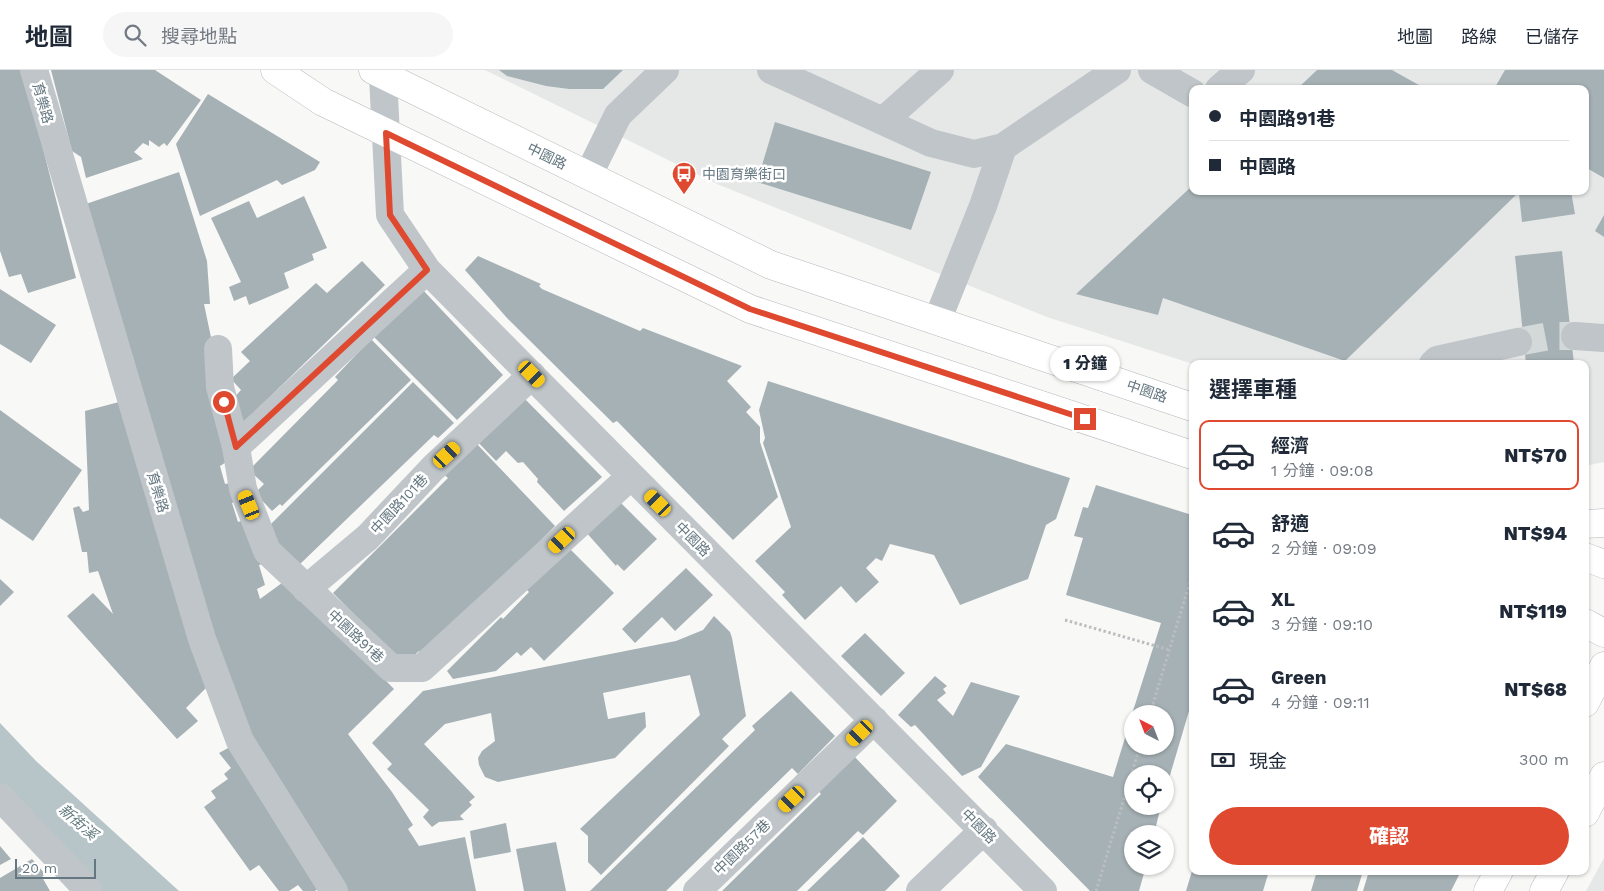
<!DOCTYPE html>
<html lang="zh-TW">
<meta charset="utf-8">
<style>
body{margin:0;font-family:"Work Sans","Noto Sans TC",sans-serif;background:#f6f6f7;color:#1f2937;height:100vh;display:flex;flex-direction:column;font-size:19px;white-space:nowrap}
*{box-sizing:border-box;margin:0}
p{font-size:16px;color:#747a83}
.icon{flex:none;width:28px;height:28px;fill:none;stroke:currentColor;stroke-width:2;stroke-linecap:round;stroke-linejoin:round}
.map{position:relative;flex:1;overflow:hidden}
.side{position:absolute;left:1189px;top:290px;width:400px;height:515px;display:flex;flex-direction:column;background:#fff;border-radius:10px;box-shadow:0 1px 4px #0004}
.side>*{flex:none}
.hud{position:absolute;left:1189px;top:15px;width:400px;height:110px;border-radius:10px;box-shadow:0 1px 4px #0004;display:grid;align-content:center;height:110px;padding:0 20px;background:#fff}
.needle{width:32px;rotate:318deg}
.fabs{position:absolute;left:1124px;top:635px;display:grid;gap:10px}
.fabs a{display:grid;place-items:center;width:50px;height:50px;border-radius:50%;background:#fff;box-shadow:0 1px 4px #0004;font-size:25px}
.scale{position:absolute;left:15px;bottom:12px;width:81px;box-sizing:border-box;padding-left:5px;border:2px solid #647780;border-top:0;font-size:14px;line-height:18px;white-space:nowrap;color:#647780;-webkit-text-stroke:4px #fff;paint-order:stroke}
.end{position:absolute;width:22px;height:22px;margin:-11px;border:6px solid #de4930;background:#fff;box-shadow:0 0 0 2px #fff}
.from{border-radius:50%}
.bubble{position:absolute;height:35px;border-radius:18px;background:#fff;box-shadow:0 1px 4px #0004;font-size:16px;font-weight:800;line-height:35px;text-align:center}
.car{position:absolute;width:15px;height:30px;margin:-15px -8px;border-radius:6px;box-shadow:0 0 4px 1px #0007;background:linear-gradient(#f5c518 24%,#345 0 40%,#f5c518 0 76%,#345 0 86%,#f5c518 0)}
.hud b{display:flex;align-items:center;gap:18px;height:48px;font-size:19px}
.hud b+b{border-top:1px solid #e0e1e3}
.hud i{width:12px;height:12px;background:#1f2937}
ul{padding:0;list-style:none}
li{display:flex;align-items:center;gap:15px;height:70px;margin:0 10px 8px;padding:0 10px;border:2px solid transparent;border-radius:10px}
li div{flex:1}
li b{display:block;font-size:19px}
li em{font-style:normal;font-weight:800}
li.selected{border-color:#de4930}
li>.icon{width:45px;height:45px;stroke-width:1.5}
h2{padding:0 20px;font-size:22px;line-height:60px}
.pay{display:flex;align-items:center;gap:12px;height:55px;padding:0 20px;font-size:19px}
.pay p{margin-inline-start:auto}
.action{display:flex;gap:10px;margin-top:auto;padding:10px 20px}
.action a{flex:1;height:58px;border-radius:30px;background:#de4930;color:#fff;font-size:20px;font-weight:800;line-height:58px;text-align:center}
header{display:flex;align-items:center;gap:30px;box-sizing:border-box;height:70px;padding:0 25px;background:#fff;border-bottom:1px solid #e0e1e3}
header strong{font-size:24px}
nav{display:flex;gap:28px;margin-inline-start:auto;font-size:18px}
.search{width:350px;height:45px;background:#f6f6f7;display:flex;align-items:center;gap:12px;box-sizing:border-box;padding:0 18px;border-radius:28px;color:#747a83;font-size:19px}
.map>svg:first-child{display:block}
.built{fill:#e6e8e7;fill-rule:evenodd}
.water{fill:#b7c5c8}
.building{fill:#a6b1b5}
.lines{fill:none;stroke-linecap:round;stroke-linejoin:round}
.minor-tunnel{stroke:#d3d8d8;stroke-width:28;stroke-dasharray:28 14;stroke-linecap:butt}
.major-casing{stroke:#b3b9bc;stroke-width:29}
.path{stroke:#babec0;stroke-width:3;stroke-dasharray:2.5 2.5;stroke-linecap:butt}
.minor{stroke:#bfc5c8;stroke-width:28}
.major{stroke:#fff;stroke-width:28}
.route{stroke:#de4930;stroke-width:6}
.labels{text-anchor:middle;stroke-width:5;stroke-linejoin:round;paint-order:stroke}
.street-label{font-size:14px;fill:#647780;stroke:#fff}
.poi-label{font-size:14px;fill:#647780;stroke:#fff;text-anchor:start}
.water-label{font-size:15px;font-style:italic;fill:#5f767a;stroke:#fff}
</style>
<header>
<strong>地圖</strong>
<div class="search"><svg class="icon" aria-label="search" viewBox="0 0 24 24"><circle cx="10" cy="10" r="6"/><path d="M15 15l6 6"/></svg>搜尋地點</div>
<nav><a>地圖</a><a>路線</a><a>已儲存</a></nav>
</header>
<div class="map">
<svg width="1604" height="821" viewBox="0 0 1604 821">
<rect width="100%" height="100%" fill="#f8f8f6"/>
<path class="built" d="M485,0h1119v392l-19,4v-102h-392l-146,-47 -330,-133zM1192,19h393v102h-393z
M1604,788v33h-18z"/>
<path class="water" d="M0,653l36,38 143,130h-77l-102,-97z"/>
<path class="building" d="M0,0h23l53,208 -48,15 -7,-19 -12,3 -9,-26z
M51,0h104l46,30 -34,46 -3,-3 -5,4 -10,-7v6l-6,-3 -9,9 9,7 -57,19 -5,-21 -9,-6z
M499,0h124l-20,19h-34l-23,-3 -39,-10z
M1317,0h75l34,19h-129z
M1505,0h99v108l-19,-11v-78h-91z
M208,24l112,68 -5,8 -33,15 -5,-5 -77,36 -24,-72z
M775,52l156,50 -20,58 -154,-48z
M179,102l28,89 3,43h-6l13,62 14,93 -11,7 5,18 5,-1 5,19 -3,1 6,19 6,-2 22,43 -7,2 6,20 -8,4 3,10 22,-16 33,25 79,81 -46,45 44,58 21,33 -5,4 11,17 46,-9 11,54h-131l-98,-150 -164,-536z
M1192,116v5h328l-175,170 -182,-63 -5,17 -82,-21z
M1534,121h37l4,23 -53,8 -3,-28z
M304,126l23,52 -15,6 2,6 -30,13 5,15 -40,17 -3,-9 -12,5 -5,-14 12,-5 -30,-64 38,-17 8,17z
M1604,145v22l-9,-6z
M1562,181l12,113h-48l-11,-108z
M478,186l63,28 -2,2 3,3 98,42 3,-3 99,38 -15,15 24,26 -5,5 14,15v15l18,55 -45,43 -116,-119 -4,2 -106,-105 -42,-48z
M362,191l23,24 -142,138 -16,-18 14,-15 -10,-11 19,-18 -9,-9 75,-69 11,10z
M421,218l82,87 -46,45 -84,-84z
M0,219l56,36 -25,38 -31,-19z
M371,269l40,41 -129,126 -2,-2 -8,7 -17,-18 9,-9 -15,-14 89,-90 -3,-3z
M768,311l302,97 -14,41 -10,6 -18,54 -68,26 -26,-50 -44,-11 -8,17 -6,-3 -10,10 13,14 -23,21 -15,-17 -36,34 -23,-25 3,-3 -30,-31 36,-34 -28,-84 2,-5 -6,-28z
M413,312l41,41 -16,15 -4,-3 -136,131 -34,-35z
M521,325l81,82 -38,34 -27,-29 1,-3 -15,-17 -5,1 -12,-12 -10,10 -20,-21z
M119,332l92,281 -25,25 12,13 -21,18 -110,-123 26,-23 20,21 -15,-43 -9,2 -2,-21h-5l-9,-44 6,-2 4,6 6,-2 -4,-99z
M0,340l82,60 -49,71 -33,-23z
M473,370l82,86 -130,132 -6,-7 -15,14 -71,-72 115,-115 -7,-6z
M1096,415l96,30v186l-27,91v-18h-33v32h29l-7,28h-22v32h14l-7,25h-49l-112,-114 28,-33 107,33 19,-62v31h33v-32h-33l29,-91 -95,-28 17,-57 -9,-2 9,-29 5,1z
M618,430l39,39 -33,32 -7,-7 -1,2 -31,-35z
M567,476l47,47 -70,68 -13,-14 -10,9 -4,-4 -21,19 -43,8 -6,-8 54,-54 2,2 26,-27 -4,-4z
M686,498l27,27 -38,36 -13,-14 -27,26 -13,-14z
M0,509l14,13 -14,14z
M714,546l16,16 2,6 14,78 -24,23 7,7 -128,129 -13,-13v-26l-8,-7 120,-114 -10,-40 -87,18 5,26 37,-7 1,15 -31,31 -117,24 -13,-5 -6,-12 -1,-7 4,-7 13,-10 -4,-28 -46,11 -21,20 51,53 -6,5 3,3 -12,11 4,4 -25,2 -7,5 -9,-10 6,-7 -42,-41 5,-5 -20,-21 51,-52 253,-50 27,-11z
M865,563l40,40 -24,23 -40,-40z
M935,606l12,10 -4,3 3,4 -9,7 16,16 18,-34 49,14 -39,71 -19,9 -47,-51 -4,2 -13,-12z
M791,621l44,45 -37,38 -6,-6 -126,123h-76l165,-161 -3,-4z
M230,677l90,140 -5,4h-12l-5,-6 -9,6h-10l-20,-26 -9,6 -46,-64 12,-9 -5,-7 17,-12 -4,-5 7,-6 -12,-15z
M851,683l46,48 -34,34 -5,-4 -61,60h-75l99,-97 -5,-6z
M506,753l5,29 -37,7 -4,-28z
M863,767l37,39 -15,15h-78z
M556,772l10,49h-42l-8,-42z
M0,776l11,13 -11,6z
M32,789l13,15 -3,3 8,14h-50v-13z
M1192,801h77l-6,20h-77z
M1317,801h46l-6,20h-46z
M1369,801h92l-10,20h-88z"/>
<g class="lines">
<path class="minor-tunnel" d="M1518,272l31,-6h26"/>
<defs>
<path id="major" d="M275,0l48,32 427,207 442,146
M373,0l398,195 421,142
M1585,454l19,-1
M1585,487l19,7
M1585,553l19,10
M1585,633l19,-37
M1585,743l19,-37
M1488,821l11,-20
M1544,821l11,-20"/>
</defs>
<use href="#major" class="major-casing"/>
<path class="path" d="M1065,550l105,30
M1150,644l42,-139
M1096,821l44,-145"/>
<path class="minor" d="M34,0l168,569 38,102 94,150
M771,0l160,73 43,11 29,-7 114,-77
M1152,0l40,23
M383,6l7,139 37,55 616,621
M1219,19l22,-19
M883,51l57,-51
M588,106l30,-61 47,-45
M937,251l46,-115 20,-59
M1575,266l29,2
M218,279l2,38 16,60 7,42 24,62 124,117h31l209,-192
M1433,294l4,-4 81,-18
M236,377l191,-177
M306,519l62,-52 65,-69 99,-93
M0,727l89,94
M697,821l177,-171
M920,821l64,-61"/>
<use href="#major" class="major"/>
</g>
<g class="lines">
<path class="route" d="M224,332l12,45 191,-177 -37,-55 -4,-82 364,176 335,110"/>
</g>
<defs>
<symbol id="bus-pin" viewBox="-11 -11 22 30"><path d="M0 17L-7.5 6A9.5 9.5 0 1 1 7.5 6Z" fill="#de4930" stroke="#fff"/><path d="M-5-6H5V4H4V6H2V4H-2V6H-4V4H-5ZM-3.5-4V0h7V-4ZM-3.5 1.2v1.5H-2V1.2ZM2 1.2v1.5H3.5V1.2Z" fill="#fff"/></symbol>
</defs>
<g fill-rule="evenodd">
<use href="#bus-pin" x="670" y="90" width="28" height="38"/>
</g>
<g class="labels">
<g class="street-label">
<text transform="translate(43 33) rotate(74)" y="5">育樂路</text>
<text transform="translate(547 86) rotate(26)" y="5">中園路</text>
<text transform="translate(1147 321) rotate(19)" y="5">中園路</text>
<text transform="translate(158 422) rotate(73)" y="5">育樂路</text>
<text transform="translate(399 434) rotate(-47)" y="5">中園路101巷</text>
<text transform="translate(693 469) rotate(45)" y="5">中園路</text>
<text transform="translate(356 566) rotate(43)" y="5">中園路91巷</text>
<text transform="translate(979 756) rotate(45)" y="5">中園路</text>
<text transform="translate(742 777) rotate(-44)" y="5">中園路57巷</text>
</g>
<g class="poi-label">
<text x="702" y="109">中園育樂街口</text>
</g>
<g class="water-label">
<text transform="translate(78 752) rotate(41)" y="5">新街溪</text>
</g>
</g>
</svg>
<div class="fabs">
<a><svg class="needle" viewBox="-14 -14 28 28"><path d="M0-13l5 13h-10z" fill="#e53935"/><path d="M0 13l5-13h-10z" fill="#747a83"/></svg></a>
<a><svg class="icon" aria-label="locate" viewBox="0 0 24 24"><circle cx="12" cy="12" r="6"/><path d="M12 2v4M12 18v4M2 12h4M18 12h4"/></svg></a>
<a><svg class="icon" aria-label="layers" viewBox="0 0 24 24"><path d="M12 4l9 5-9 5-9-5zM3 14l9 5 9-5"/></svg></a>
</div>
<div class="scale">20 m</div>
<i class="end from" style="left:224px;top:332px"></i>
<i class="end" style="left:1085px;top:349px"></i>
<div class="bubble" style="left:1050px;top:276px;width:70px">1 分鐘</div>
<i class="car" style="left:532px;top:304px;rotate:136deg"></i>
<i class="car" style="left:447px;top:385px;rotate:47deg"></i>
<i class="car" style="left:658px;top:433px;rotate:315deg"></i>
<i class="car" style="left:249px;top:435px;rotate:338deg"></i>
<i class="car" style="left:562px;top:470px;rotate:227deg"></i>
<i class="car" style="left:860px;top:663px;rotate:226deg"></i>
<i class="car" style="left:792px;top:729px;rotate:226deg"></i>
<div class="hud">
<b><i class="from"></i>中園路91巷</b>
<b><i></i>中園路</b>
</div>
<section class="side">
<h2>選擇車種</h2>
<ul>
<li class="selected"><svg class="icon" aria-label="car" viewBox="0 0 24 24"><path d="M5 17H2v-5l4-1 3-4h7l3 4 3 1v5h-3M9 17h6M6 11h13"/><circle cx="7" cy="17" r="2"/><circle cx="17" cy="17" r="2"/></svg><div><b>經濟</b><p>1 分鐘 · 09:08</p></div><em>NT$70</em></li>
<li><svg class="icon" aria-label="car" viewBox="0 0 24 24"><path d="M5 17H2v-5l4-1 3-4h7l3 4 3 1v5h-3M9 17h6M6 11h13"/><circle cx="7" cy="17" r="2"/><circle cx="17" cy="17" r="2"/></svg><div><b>舒適</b><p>2 分鐘 · 09:09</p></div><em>NT$94</em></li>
<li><svg class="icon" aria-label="car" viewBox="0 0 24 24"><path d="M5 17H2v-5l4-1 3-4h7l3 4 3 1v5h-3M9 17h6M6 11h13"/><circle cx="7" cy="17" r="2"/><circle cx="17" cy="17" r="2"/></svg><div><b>XL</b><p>3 分鐘 · 09:10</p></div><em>NT$119</em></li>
<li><svg class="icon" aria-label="car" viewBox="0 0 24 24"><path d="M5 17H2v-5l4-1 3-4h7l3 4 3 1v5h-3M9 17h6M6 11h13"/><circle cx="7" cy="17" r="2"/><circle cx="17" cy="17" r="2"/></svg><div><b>Green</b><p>4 分鐘 · 09:11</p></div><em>NT$68</em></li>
</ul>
<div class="pay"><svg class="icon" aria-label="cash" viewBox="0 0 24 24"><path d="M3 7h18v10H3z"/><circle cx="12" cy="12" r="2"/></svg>現金<p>300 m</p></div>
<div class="action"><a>確認</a></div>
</section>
</div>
